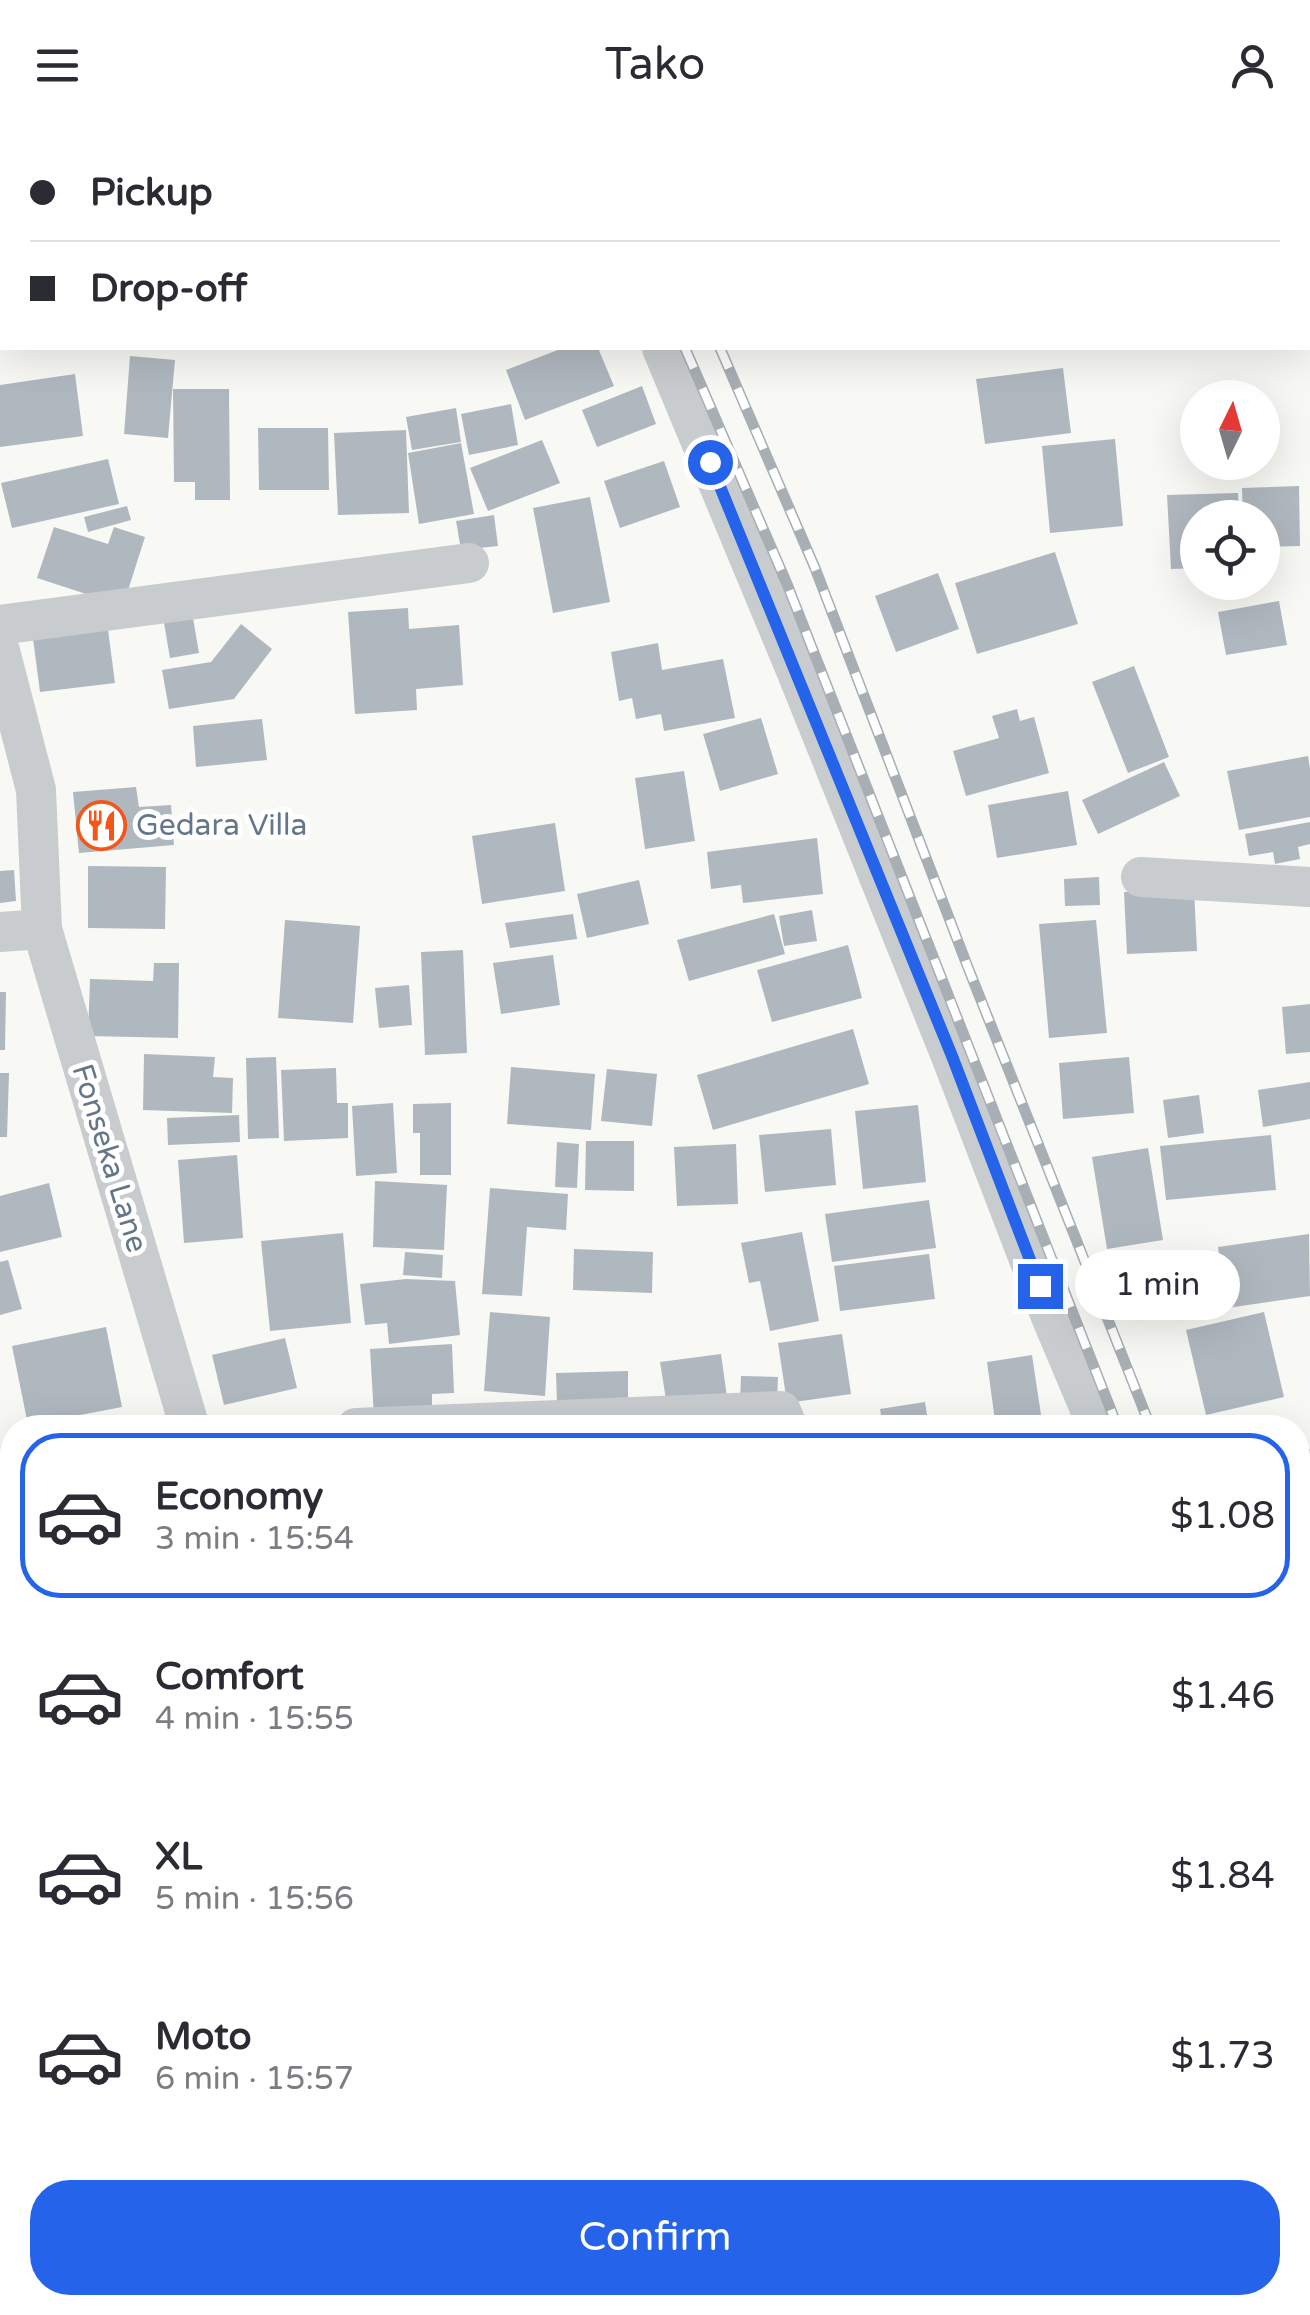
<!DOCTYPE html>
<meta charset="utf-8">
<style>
body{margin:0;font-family:"Varela Round",sans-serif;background:#f2f2f3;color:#2b2b33;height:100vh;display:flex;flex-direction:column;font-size:38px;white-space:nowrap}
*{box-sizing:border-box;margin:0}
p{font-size:32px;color:#7c7c81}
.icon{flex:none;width:55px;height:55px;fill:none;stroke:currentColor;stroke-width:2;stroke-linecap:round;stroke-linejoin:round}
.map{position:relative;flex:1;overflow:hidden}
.details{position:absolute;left:0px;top:1285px;width:1310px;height:900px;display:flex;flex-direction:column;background:#fff;border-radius:40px 40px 0 0;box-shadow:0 10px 40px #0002}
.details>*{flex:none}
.hud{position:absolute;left:0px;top:0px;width:1310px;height:220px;box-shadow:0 10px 40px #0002;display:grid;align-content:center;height:220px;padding:0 30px;background:#fff}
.needle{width:65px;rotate:5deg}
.buttons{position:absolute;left:1180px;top:250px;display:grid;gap:20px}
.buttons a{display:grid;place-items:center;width:100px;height:100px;border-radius:50%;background:#fff;box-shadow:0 10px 40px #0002;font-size:50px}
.end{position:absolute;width:45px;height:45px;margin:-22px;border:12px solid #2563eb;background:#fff;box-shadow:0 0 0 5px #fff}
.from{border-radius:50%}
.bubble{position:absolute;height:70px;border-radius:35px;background:#fff;box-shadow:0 10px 40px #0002;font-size:32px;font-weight:600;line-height:70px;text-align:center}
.hud b{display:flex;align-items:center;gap:35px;height:95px;font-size:38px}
.hud b+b{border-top:2px solid #e1e1e2}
.hud i{width:25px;height:25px;background:#2b2b33}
ul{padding:18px 0 0;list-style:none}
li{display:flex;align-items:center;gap:30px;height:165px;margin:0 20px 15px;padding:0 10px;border:5px solid transparent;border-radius:40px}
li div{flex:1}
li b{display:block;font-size:38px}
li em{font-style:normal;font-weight:600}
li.active{border-color:#2563eb}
li>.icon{width:90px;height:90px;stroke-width:1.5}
.action{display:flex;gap:20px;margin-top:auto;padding:20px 30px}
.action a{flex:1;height:115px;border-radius:40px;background:#2563eb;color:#fff;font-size:40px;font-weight:600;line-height:115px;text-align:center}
header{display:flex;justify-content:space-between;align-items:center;height:130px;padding:0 30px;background:#fff;font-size:45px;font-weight:600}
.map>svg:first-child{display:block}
.building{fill:#b0b8bf}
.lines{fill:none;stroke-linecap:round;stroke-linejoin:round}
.street{stroke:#c8cccf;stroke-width:40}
.rail-casing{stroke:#a7aeb4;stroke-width:11}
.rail{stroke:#fff;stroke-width:8;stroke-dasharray:22;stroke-linecap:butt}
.route{stroke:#2563eb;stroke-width:12}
.labels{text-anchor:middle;stroke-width:10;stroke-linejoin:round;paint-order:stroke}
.poi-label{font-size:30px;fill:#647789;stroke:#fff;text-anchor:start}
.street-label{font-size:30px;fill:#647789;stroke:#fff}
</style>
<header><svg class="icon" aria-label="menu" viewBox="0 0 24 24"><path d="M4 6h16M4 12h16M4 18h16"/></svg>Tako<svg class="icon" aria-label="person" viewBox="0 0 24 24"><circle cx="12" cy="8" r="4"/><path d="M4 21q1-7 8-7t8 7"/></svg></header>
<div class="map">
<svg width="1310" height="2185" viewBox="0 0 1310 2185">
<rect width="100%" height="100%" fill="#f8f8f5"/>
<path class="building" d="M563,218h35l16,38 -89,34 -19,-50z
M130,226l45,4 -7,78 -44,-4z
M1063,238l8,65 -86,11 -9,-65z
M75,244l8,62 -83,11v-62z
M642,256l14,38 -59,23 -15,-37z
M173,259h56l1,111h-35v-18h-21z
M511,274l7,41 -49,10 -8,-41z
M456,278l5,34 -49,8 -6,-33z
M258,298h70l1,62h-70z
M406,300l3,83 -71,2 -4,-82z
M1115,309l8,87 -73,7 -8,-87z
M542,310l18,43 -72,28 -18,-43z
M461,313l13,71 -55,10 -11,-71z
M108,329l11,45 -107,24 -11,-45z
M664,331l16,46 -60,21 -16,-47z
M1299,356l1,60 -38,1v-29h-19l-1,-30z
M1238,363l1,25h-41v50l-27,1 -4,-74z
M590,367l20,105 -57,11 -20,-105z
M127,376l4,14 -43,12 -4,-15z
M494,385l4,31 -37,4 -5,-29z
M54,397l54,17 6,-17 31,10 -22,69 -86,-28z
M1055,422l23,72 -101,30 -22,-71z
M938,443l21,56 -63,23 -21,-56z
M1279,471l8,44 -61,10 -8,-43z
M408,478l1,21 50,-4 4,60 -47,4 1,21 -62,4 -7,-102z
M192,482l7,41 -29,5 -7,-41z
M107,492l8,61 -75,9 -8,-61z
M241,494l31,25 -38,50 -65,10 -7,-39 49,-8z
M658,513l4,27 61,-11 12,59 -71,13 -3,-17 -25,5 -4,-21 -13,3 -8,-49z
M1134,536l35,91 -41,16 -36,-91z
M1017,579l3,12 14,-4 15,56 -83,23 -13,-45 46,-13 -7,-22z
M761,588l17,56 -58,17 -17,-57z
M262,589l5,41 -71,7 -3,-41z
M1308,626l2,12v49l-71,13 -12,-59z
M1164,632l16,34 -82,38 -16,-34z
M684,641l11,70 -50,8 -10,-71z
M136,657l3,20 32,-2 3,40 -95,8 -6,-61z
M1068,661l9,54 -80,13 -9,-53z
M1310,692v22l-12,3 2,12 -25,5 -2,-12 -24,4 -4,-22z
M555,693l10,68 -83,13 -10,-68z
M817,708l6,56 -80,9 -2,-18 -30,4 -4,-37z
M88,736l78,1 -1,62 -77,-1z
M14,740l2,31 -16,2v-32z
M1099,747l1,28 -35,1 -1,-27z
M639,750l10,44 -62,14 -10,-44z
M1194,759l3,62 -70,3 -3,-62z
M812,780l5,31 -33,5 -5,-30z
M573,784l4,25 -67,9 -5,-25z
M774,784l11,40 -96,27 -12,-41z
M285,790l75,6 -7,97 -75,-5z
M1096,790l11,113 -58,5 -10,-114z
M848,815l14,53 -90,24 -15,-52z
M463,820l4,103 -42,2 -4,-103z
M553,825l7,50 -59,9 -8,-51z
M154,833h25l-1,75 -90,-2 2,-57 63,2z
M409,855l3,40 -33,3 -4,-40z
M0,862h6l-1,58h-5z
M1310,874v48l-24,2 -4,-47z
M853,899l16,55 -156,46 -16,-55z
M144,924l71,3 -2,20 20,1 -1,35 -89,-3z
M276,927l3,81 -31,1 -2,-81z
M1129,927l5,56 -71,6 -4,-56z
M511,937l84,7 -4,56 -84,-6z
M336,938l1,35h11v35l-64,3 -3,-71z
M607,939l50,5 -5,52 -51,-5z
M0,943h9l-2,64h-7z
M1310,952v37l-47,8 -5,-37z
M1199,965l5,38 -36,5 -5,-38z
M393,973l4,70 -41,3 -4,-70z
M451,973v72h-31v-42h-7v-29z
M918,975l8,77 -63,7 -8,-78z
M239,985l1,27 -72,3 -1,-27z
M831,999l5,56 -71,7 -6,-57z
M1271,1005l5,55 -110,10 -6,-54z
M586,1011h48v50l-49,-1z
M557,1012l22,2 -2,44 -22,-1z
M736,1014l2,60 -61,2 -3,-59z
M1148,1018l15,92 -56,9 -15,-92z
M237,1025l6,83 -59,5 -6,-83z
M375,1051l72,4 -3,65 -71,-3z
M49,1053l13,54 -62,15v-56z
M490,1058l78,6 -2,36 -39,-3 -5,69 -40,-2z
M929,1070l7,48 -104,14 -7,-48z
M802,1102l17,89 -49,10 -10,-50 -11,2 -8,-40z
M343,1103l8,90 -81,8 -9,-90z
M1309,1104l1,62 -83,12 -9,-61z
M574,1119l79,3 -1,41 -79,-3z
M405,1122l38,3 -1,23 -39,-3z
M929,1124l6,45 -95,12 -6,-45z
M8,1130l14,49 -22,6v-53z
M406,1149l49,2 5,54 -71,9 -2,-21 -22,2 -5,-41z
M490,1182l60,5 -5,79 -61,-5z
M1264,1182l20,85 -78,18 -20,-85z
M106,1197l16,80 -94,18 -16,-79z
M842,1204l9,60 -64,9 -9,-60z
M285,1208l12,50 -73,17 -12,-50z
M452,1214l2,49 -22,1v19l-58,3 -4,-67z
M721,1224l6,43 -60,9 -7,-44z
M1032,1225l11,73h-47l-9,-66z
M628,1241v31l-71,2 -1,-31z
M741,1246l37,1 -1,27 -37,-1z
M925,1272l4,26h-46l-3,-19z
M1298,1319h12v102l-12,-1z
M12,1328v60l-12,3v-61z
M12,1398v80l-12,3v-80z
M12,1867v44l-12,2v-44z
M12,1916v79l-12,4v-79z
M12,2135v34l-10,-31z
M13,2172h66l4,13h-54l-3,-10 -12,3z
M355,2172l1,13h-28l-1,-11z
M360,2172h71l2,13h-72z
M752,2172h39l1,8 -39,4z
M933,2172h70l-1,13h-70z
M1029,2172h95v13h-95z"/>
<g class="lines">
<path class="street" d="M562,0l1,2
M1308,40h2
M662,218l134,322 155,386 101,263 46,109
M0,495l469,-62
M0,521l36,139 6,139
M1141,747l169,10
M0,802l42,-3 148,499
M356,1298l425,-17 7,17
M1298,1959l12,3
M0,2076l12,-4
M681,2172l3,13
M855,2172l1,13"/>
<defs>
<path id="rail" d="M592,0l1,2
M627,0l1,2
M685,218l102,236 331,844
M720,218l95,220 152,397 184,463
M1298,1666l12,31
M1298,1750l12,31"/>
</defs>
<use href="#rail" class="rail-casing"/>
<use href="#rail" class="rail"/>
</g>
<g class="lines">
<path class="route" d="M710,332l242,594 88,230"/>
</g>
<defs>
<symbol id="restaurant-ring" viewBox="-11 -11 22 22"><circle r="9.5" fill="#fff" stroke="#f55518" stroke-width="1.5"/><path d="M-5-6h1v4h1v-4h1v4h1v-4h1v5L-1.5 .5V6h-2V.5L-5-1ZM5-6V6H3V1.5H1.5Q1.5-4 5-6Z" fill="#f55518"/></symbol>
</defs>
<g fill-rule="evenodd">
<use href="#restaurant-ring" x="74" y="668" width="55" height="55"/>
</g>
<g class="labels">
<g class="poi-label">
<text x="136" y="705">Gedara Villa</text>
</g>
<g class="street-label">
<text transform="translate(110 1028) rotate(73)" y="10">Fonseka Lane</text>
</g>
</g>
</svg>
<div class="buttons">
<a><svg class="needle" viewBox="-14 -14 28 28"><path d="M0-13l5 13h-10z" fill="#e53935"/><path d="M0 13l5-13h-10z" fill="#7c7c81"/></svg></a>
<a><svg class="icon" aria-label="locate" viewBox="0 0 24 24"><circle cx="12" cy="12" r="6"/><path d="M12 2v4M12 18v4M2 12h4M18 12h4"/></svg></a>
</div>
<i class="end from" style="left:710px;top:332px"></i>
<i class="end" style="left:1040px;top:1156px"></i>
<div class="bubble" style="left:1075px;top:1120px;width:165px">1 min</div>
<div class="hud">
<b><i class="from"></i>Pickup</b>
<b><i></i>Drop-off</b>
</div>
<section class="details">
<ul>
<li class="active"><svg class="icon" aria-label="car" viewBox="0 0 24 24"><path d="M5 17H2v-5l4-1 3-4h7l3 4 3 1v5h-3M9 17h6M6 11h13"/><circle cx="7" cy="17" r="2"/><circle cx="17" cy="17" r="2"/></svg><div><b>Economy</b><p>3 min · 15:54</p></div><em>$1.08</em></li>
<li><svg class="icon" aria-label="car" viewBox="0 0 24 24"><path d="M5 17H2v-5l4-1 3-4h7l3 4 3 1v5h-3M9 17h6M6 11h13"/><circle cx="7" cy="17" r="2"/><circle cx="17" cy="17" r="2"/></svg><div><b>Comfort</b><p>4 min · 15:55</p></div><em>$1.46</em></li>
<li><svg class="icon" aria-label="car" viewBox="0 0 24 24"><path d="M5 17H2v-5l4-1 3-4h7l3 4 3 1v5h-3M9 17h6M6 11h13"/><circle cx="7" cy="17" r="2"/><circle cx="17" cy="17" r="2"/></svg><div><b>XL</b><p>5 min · 15:56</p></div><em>$1.84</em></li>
<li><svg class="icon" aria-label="car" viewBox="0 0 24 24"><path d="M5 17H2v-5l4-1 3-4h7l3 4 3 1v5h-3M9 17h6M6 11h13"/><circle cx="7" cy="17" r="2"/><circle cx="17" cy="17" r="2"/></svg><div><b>Moto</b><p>6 min · 15:57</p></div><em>$1.73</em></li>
</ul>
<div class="action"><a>Confirm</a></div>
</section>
</div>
